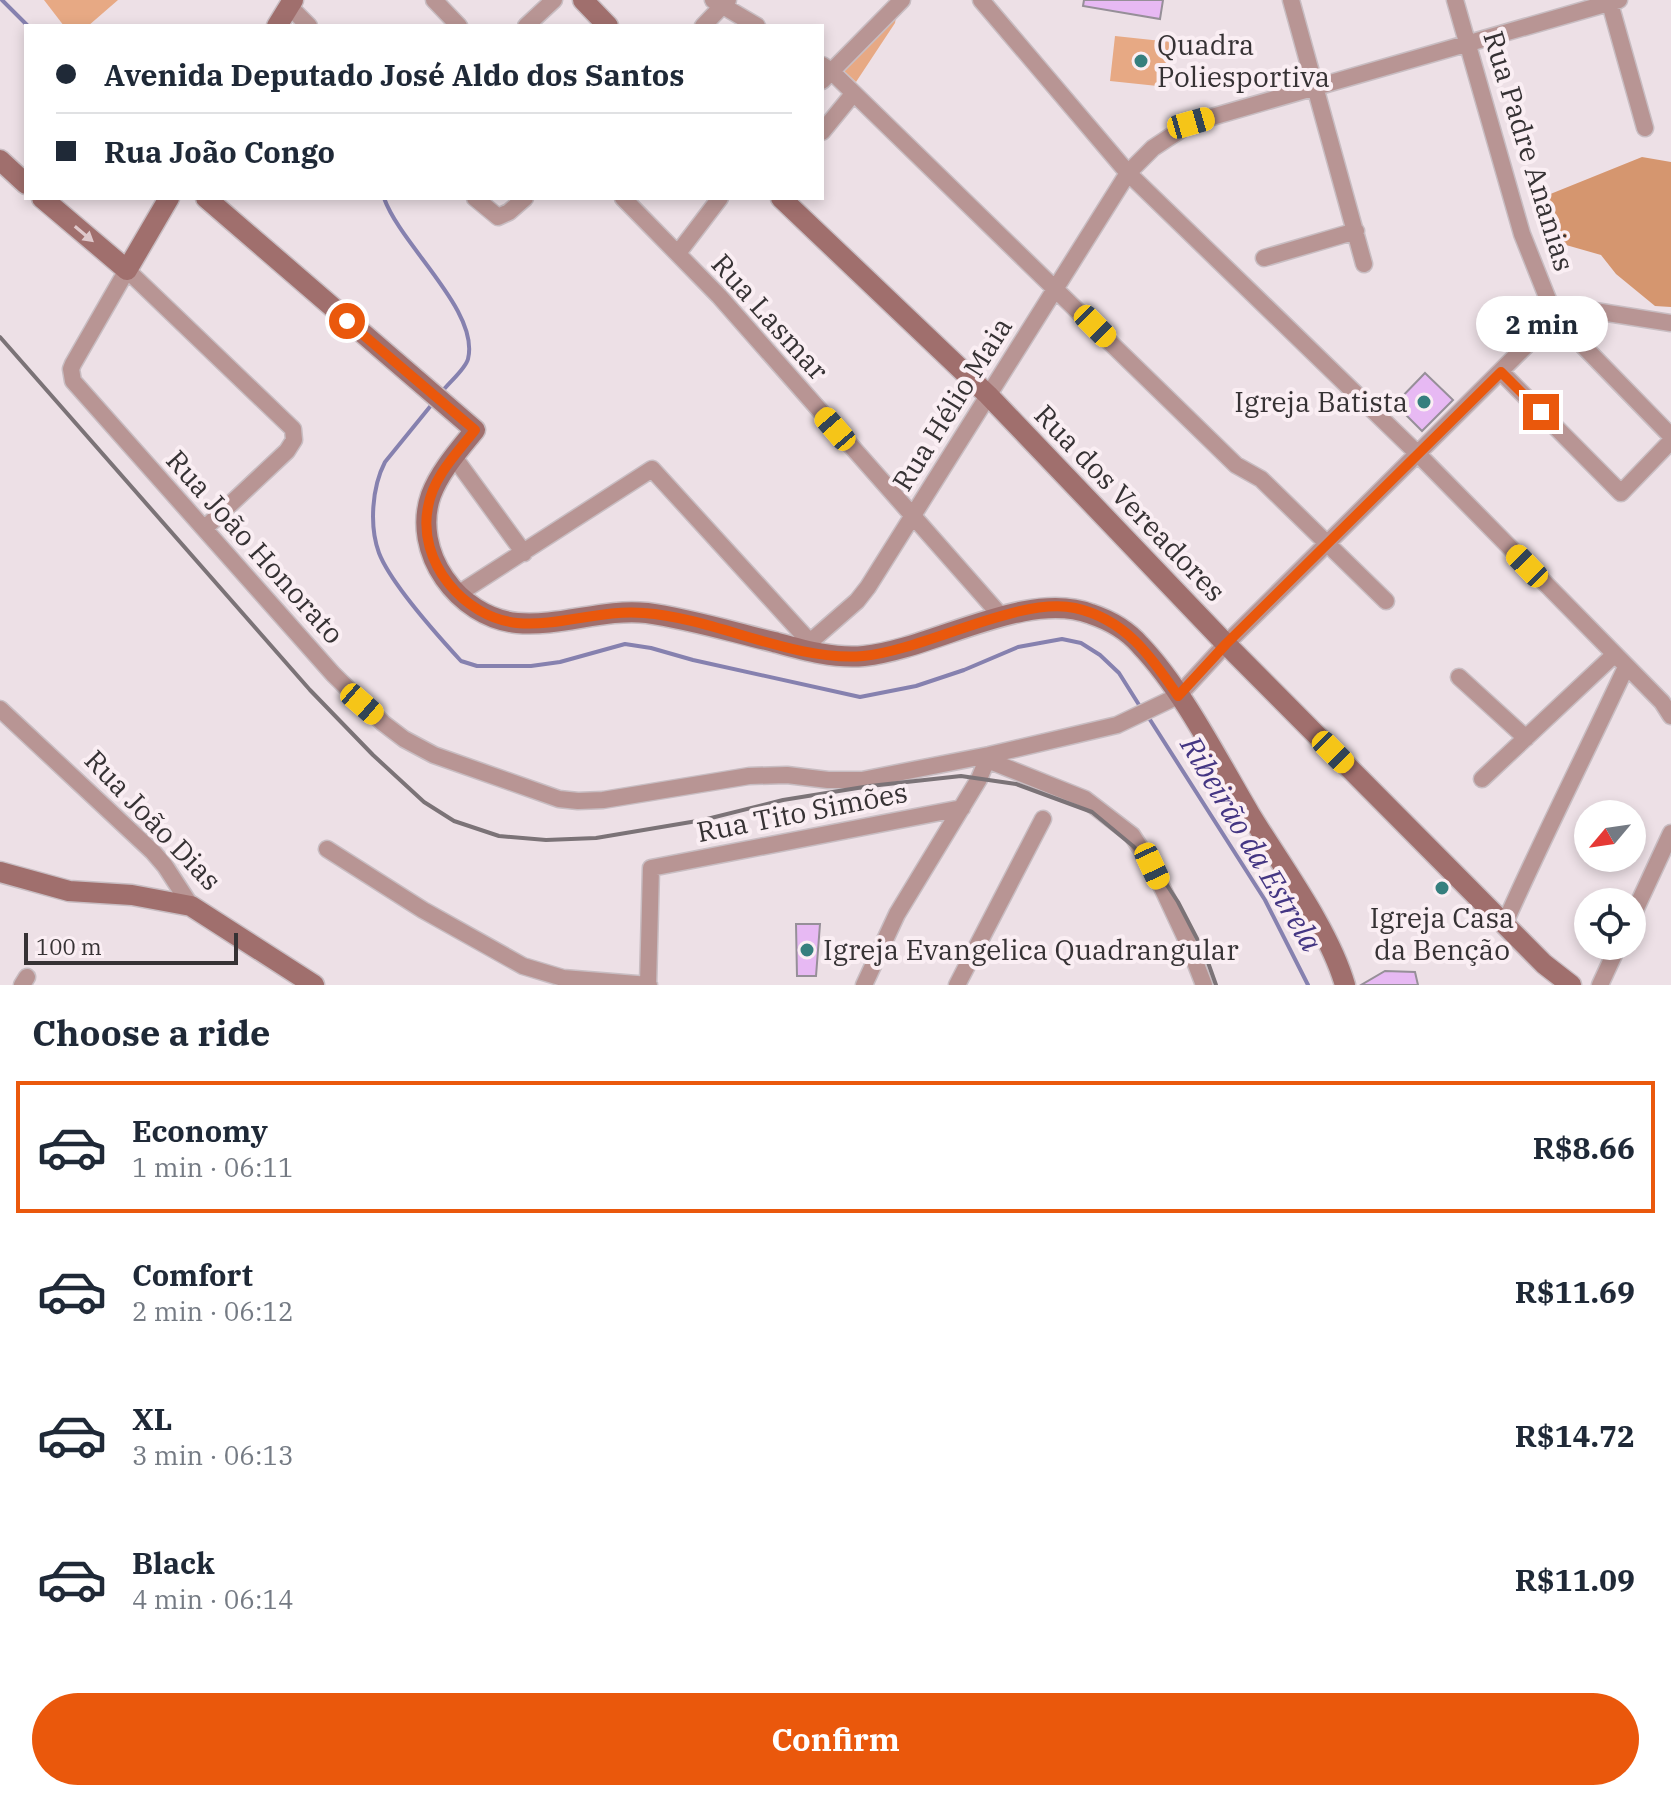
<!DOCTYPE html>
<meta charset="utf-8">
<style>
body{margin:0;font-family:"IBM Plex Serif",serif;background:#f6f6f7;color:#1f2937;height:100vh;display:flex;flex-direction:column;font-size:30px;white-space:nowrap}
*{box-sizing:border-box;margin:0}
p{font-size:26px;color:#747a83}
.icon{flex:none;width:44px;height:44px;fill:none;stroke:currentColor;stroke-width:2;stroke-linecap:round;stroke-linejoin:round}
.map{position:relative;height:985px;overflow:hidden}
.drawer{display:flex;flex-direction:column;background:#fff;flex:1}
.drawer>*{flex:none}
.banner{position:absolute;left:24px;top:24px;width:800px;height:176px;border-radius:0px;box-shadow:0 4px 12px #0003;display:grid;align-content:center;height:176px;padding:0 32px;background:#fff}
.needle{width:52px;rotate:241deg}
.fabs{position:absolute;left:1574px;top:800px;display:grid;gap:16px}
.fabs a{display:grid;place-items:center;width:72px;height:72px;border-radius:50%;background:#fff;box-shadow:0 4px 12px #0003;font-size:40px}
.scale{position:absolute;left:24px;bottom:20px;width:214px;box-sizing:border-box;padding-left:8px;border:4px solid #363234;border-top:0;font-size:22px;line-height:28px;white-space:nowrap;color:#363234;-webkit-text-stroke:6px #faeef3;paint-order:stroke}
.end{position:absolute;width:36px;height:36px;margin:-18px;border:10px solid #ea580c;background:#fff;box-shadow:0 0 0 4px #fff}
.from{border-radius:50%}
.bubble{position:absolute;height:56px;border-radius:28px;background:#fff;box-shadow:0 4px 12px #0003;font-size:26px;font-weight:800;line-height:56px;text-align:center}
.car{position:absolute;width:24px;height:48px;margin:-24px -12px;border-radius:10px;box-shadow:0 0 6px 2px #0007;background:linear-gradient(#f5c518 24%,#345 0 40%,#f5c518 0 76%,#345 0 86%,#f5c518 0)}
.banner b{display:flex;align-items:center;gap:28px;height:76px;font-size:30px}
.banner b+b{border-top:2px solid #e0e1e3}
.banner i{width:20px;height:20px;background:#1f2937}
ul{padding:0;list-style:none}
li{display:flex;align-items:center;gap:24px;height:132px;margin:0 16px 12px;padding:0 16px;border:4px solid transparent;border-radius:0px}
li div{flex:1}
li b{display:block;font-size:30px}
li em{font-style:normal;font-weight:800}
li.selected{border-color:#ea580c}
li>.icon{width:72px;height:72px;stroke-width:1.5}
h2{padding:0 32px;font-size:36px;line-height:96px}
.primary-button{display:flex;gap:16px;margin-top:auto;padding:16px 32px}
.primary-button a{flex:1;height:92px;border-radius:48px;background:#ea580c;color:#fff;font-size:32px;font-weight:800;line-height:92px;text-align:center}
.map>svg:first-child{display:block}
.green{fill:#e7a984}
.forest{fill:#d5966f}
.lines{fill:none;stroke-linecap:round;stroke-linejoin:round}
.stream{stroke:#8681af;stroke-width:4}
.building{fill:#e7b9f3;stroke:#968f98;stroke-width:2}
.street-casing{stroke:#c8bdc2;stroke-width:19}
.secondary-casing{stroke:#c8bdc2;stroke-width:23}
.street{stroke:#b89594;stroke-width:16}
.secondary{stroke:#a06f6d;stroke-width:20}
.rail{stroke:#7b7377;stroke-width:4}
.oneway{fill:#dfc8cb}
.route{stroke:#ea580c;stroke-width:10}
.poi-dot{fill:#367f7e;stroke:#faeef3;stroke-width:3}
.labels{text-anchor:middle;stroke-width:8;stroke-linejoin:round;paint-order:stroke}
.poi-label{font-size:28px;fill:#363234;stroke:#faeef3;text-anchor:start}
.street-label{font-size:28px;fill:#363234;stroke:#faeef3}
.water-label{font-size:30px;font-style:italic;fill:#443683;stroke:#faeef3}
</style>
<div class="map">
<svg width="1671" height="985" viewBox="0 0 1671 985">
<rect width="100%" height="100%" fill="#ede0e6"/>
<path class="green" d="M44,0h74l-30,26h-24z
M897,12l-2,11 -39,59 -16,-15z
M1115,36l56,6 -4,45 -57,-6z"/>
<path class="forest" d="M1642,157l29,5v145l-16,-1 -39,-32 -15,-19 -49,-14 -14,-42z"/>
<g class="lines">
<path class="stream" d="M2,0l26,26
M384,198c17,48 96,113 84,161 -3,11 -20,24 -27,34
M433,403l-48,59c-13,25 -16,64 -6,91 12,31 59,83 82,108l16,5h54l29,-4 65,-18 26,4 42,12 167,37 56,-11 48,-16 54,-23 44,-8 19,4 19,12 19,18 22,35
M1147,715l118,185 43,85"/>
</g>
<path class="building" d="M1084,0h79l-3,19 -77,-13z
M1425,373l28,27 -31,31 -27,-27z
M796,924h24l-4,52h-19z
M1385,971l30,1 3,13h-57z"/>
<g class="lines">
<defs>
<path id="street" d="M434,0l25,26
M713,0l44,26
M981,0l147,173 290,281 244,248 9,14
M1291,0l73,264
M1455,0l67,234 33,83 116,119
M1609,0l36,128
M289,6l20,20
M526,26l28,-26
M703,26l25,-26
M822,65l9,6 405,394 25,14 125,122
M822,81l80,-81
M822,132l31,-38
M475,198l23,19 11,-5 16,-14
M623,198l96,98 283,321
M678,253l42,-55
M1264,258l92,-27
M1501,372l120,121 50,-52
M454,457l70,96
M205,528l82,-77 7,-11 -1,-11 -166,-159 -54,94 -2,5 2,12 260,293 50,49 21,16 30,16 125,44 19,2 25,-1 146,-24 38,-1 41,5h34l127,-25 128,-30 61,-29 48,-52 329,-327 21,-9 95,15
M458,594l194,-125 158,173
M806,650l4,-8 47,-41 11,-14 260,-414 25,-25 38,-25 428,-123
M1459,677l67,61
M0,709l153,143 12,14 26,40
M1482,779l132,-124
M327,849l96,61 100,56 40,12 86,7
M1632,917l39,-84
M1504,925c39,-88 82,-172 122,-258
M22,985l5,-8
M648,985l3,-117 311,-60
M864,985l33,-71 82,-135 10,-24 6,8 90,36 47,36 20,31 35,75 17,44
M957,985l86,-166
M1600,985l18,-39"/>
<path id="secondary" d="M583,0l25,26
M277,26l16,-26
M0,160l26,24
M42,198l85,72 42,-72
M206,198l269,232c-16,20 -35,41 -44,65 -20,57 27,122 86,128 43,4 87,-15 130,-10 43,6 85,19 127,29 29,8 60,17 90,14 69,-7 162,-67 227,-42 18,6 36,16 49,31 43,45 78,115 110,169 31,51 79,115 95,171
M781,198l207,197 238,249 318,320 27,21
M0,872l69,19 63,4 59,11 123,79"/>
</defs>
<use href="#street" class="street-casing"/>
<use href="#secondary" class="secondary-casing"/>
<use href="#street" class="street"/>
<use href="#secondary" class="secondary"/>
<path class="rail" d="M0,337l310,353 63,65 51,47 30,19 45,15 47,4 50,-2 107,-18 80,-20 87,-14 91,-10 55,8 76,28 41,34 26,27 19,29 27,52 11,31"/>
</g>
<defs><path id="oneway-solid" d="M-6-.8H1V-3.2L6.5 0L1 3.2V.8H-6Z" transform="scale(2)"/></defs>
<use class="oneway" href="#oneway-solid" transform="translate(84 234) rotate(40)"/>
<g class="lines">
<path class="route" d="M347,321l128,109c-18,23 -42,47 -47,77 -11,54 35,110 89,116 42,4 84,-14 127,-10 71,5 149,49 219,43 62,-6 156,-60 212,-48 50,11 76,48 103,88l48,-52 275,-272 40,40"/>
</g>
<g class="poi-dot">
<circle cx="1141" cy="61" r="8"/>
<circle cx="1424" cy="402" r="8"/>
<circle cx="1442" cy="888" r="8"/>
<circle cx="807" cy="950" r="8"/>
</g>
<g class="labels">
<g class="poi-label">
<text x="1157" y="55">Quadra<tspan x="1157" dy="32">Poliesportiva</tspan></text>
<text x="1408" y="412" text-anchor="end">Igreja Batista</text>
<text x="1442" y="928" text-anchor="middle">Igreja Casa<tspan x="1442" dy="32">da Benção</tspan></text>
<text x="823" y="960">Igreja Evangelica Quadrangular</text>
</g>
<g class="street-label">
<text transform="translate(1529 151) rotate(73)" y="10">Rua Padre Ananias</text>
<text transform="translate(770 317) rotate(48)" y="10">Rua Lasmar</text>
<text transform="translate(952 404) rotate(-58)" y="10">Rua Hélio Maia</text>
<text transform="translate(1130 503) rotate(46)" y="10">Rua dos Vereadores</text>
<text transform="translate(255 547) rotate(48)" y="10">Rua João Honorato</text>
<text transform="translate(802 812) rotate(-11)" y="10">Rua Tito Simões</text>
<text transform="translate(153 820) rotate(46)" y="10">Rua João Dias</text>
</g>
<g class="water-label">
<text transform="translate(1251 844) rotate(59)" y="10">Ribeirão da Estrela</text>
</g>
</g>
</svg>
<div class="fabs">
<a><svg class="needle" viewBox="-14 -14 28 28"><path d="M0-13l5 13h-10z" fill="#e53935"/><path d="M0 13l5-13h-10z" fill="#747a83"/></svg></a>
<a><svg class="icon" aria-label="locate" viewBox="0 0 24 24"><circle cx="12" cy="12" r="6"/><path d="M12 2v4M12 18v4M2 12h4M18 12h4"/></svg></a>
</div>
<div class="scale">100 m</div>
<i class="end from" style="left:347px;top:321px"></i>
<i class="end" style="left:1541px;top:412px"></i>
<div class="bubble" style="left:1476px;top:296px;width:132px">2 min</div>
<i class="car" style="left:1191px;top:123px;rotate:74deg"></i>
<i class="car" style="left:1095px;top:326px;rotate:135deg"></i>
<i class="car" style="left:835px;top:429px;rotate:319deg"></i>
<i class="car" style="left:1527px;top:566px;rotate:316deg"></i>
<i class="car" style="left:362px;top:704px;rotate:131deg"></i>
<i class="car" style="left:1333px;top:752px;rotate:135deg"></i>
<i class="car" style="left:1152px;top:866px;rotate:155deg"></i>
<div class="banner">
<b><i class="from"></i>Avenida Deputado José Aldo dos Santos</b>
<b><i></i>Rua João Congo</b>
</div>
</div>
<section class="drawer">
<h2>Choose a ride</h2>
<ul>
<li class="selected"><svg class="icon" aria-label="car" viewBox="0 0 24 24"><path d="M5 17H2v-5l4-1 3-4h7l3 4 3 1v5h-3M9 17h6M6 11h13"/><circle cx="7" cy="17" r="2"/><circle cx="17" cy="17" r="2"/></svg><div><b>Economy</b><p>1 min · 06:11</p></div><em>R$8.66</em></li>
<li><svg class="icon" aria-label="car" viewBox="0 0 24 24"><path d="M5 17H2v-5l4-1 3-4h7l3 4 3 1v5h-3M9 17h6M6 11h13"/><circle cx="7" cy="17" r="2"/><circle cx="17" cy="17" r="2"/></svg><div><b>Comfort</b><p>2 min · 06:12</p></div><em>R$11.69</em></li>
<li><svg class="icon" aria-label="car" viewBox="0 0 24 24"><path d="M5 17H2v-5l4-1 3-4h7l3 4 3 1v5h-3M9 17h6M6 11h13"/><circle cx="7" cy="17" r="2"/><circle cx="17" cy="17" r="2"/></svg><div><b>XL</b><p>3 min · 06:13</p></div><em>R$14.72</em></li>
<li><svg class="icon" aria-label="car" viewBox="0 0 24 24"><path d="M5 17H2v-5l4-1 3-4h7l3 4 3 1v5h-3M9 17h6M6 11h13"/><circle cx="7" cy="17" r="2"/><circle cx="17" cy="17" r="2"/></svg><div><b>Black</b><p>4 min · 06:14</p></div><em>R$11.09</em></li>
</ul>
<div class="primary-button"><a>Confirm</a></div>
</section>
